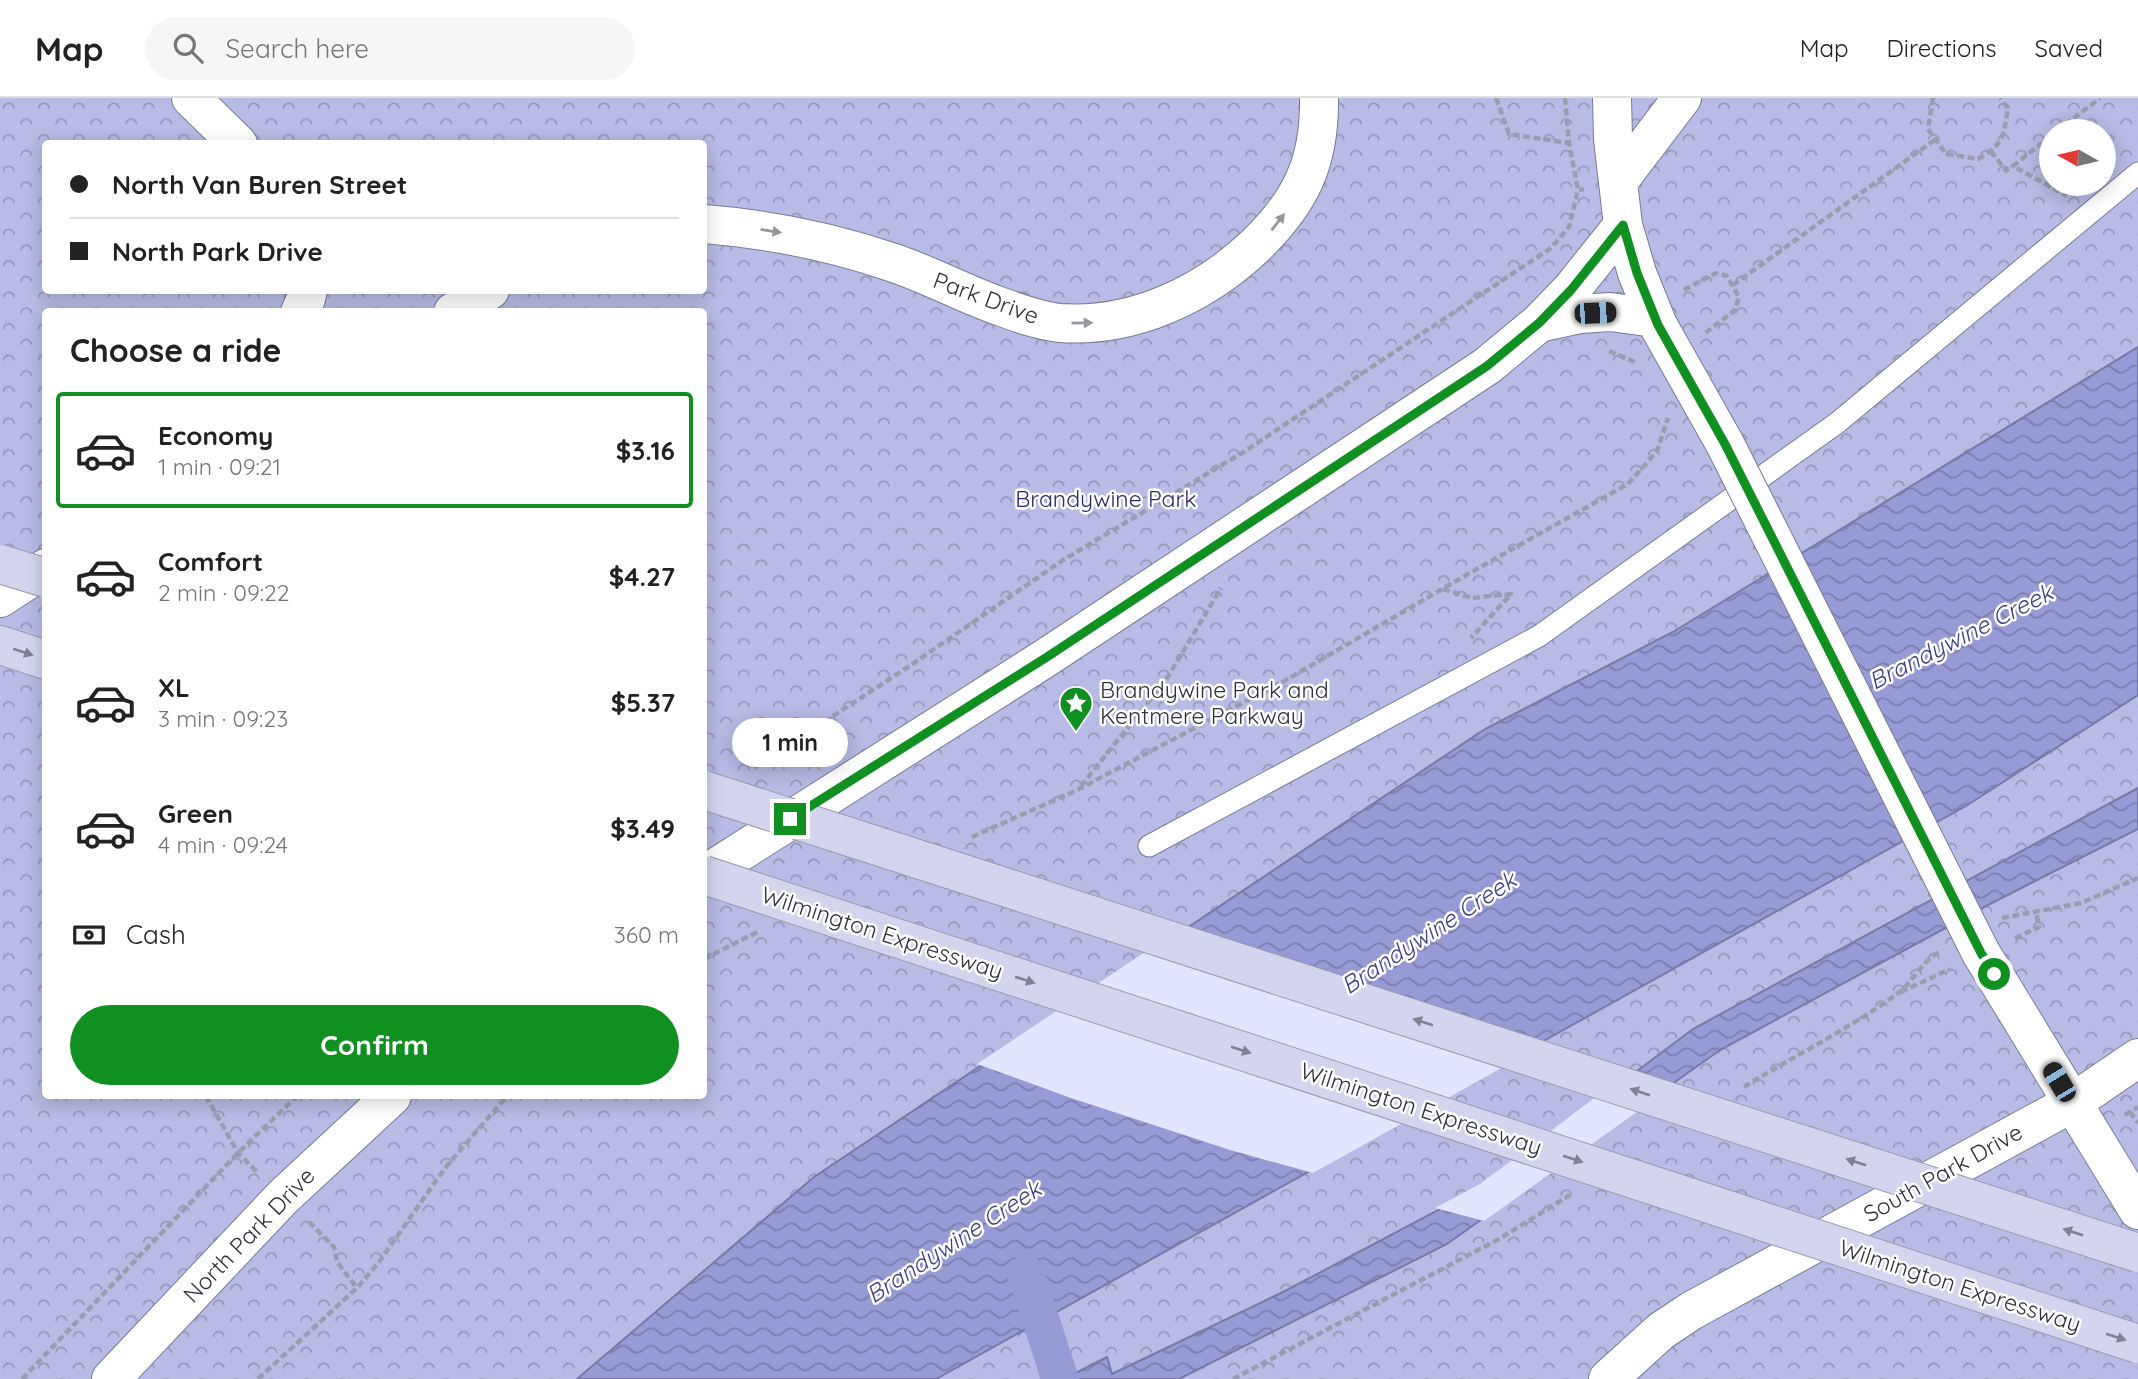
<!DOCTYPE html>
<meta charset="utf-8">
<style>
body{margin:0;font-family:Quicksand,sans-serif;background:#f6f6f6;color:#222;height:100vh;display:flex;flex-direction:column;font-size:26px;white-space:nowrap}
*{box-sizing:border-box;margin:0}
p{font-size:23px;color:#767676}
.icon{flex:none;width:38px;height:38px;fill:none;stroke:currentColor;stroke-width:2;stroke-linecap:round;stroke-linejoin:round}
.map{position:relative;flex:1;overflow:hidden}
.details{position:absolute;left:42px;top:210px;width:665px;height:791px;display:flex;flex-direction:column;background:#fff;border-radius:7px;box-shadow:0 4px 18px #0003}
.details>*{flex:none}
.guide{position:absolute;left:42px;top:42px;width:665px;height:154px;border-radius:7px;box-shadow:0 4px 18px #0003;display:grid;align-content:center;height:154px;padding:0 28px;background:#fff}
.needle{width:46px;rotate:278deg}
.buttons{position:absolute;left:2039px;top:21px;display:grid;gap:14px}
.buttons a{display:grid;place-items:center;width:77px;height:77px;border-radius:50%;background:#fff;box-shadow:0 4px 18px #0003;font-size:35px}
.end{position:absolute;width:32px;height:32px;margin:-16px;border:9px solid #109020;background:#fff;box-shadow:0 0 0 4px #fff}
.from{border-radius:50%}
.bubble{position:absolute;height:49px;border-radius:24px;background:#fff;box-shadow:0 4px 18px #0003;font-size:23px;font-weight:700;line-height:49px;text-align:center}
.car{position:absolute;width:21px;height:42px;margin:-21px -10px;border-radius:9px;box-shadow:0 0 5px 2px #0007;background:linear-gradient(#222 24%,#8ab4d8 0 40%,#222 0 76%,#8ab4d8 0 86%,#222 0)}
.guide b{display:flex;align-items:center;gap:24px;height:66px;font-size:26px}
.guide b+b{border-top:2px solid #e0e0e0}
.guide i{width:18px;height:18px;background:#222}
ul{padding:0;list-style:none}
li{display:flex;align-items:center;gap:21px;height:116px;margin:0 14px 10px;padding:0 14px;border:4px solid transparent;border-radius:7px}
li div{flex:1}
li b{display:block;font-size:26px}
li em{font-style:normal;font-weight:700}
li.active{border-color:#109020}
li>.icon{width:63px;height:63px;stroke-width:1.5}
h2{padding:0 28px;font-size:32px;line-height:84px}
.pay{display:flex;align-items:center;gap:18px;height:77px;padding:0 28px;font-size:26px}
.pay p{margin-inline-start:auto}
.primary-button{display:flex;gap:14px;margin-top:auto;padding:14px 28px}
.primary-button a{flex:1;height:80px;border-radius:42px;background:#109020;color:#fff;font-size:28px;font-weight:700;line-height:80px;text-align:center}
header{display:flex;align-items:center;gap:42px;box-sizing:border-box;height:98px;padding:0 35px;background:#fff;border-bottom:2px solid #e0e0e0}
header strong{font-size:33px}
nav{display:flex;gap:38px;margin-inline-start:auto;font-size:24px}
.search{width:490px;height:63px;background:#f6f6f6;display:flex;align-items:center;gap:18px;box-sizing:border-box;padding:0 24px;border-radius:38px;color:#767676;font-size:26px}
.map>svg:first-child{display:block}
.park{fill:url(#park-crowns);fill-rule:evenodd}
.water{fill:url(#water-waves);stroke:#777aa7;stroke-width:2}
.pier{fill:#e2e5fe}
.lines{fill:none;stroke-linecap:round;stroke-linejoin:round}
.canal{stroke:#969ad5;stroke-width:37}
.service-casing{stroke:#787b97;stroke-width:23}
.minor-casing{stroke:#787b97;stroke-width:40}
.motorway-casing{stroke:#999baf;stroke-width:40}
.path{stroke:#9a9db0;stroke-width:4.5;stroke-dasharray:7 3.5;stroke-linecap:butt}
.service{stroke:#fff;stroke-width:21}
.minor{stroke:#fff;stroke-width:38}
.motorway{stroke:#d2d5ed;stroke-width:38}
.minor-bridge-casing{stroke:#787b97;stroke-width:40;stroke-linecap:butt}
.motorway-bridge-casing{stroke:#999baf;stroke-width:40;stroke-linecap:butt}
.minor-bridge{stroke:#fff;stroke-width:38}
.motorway-bridge{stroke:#d2d5ed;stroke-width:38}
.oneway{fill:#97989e}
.oneway2{fill:#808294}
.route{stroke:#109020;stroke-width:9}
.labels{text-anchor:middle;stroke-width:5;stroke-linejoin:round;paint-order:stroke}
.street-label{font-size:23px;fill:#2f303c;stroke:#fff}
.park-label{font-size:23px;fill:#2e2a6f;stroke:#fff}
.poi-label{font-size:23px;fill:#2f303c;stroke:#fff;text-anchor:start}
.water-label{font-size:24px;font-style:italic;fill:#3f3e86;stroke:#fff}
</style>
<header>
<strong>Map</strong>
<div class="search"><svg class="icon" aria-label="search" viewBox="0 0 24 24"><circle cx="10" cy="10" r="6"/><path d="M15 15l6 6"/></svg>Search here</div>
<nav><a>Map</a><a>Directions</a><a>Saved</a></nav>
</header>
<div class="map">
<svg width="2138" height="1281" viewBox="0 0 2138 1281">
<defs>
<pattern id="park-crowns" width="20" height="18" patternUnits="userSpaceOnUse" patternTransform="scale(1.75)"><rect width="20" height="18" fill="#b7bbe5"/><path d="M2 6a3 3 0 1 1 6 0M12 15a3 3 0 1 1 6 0" fill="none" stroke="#9598bb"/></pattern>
<pattern id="water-waves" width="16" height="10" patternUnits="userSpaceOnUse" patternTransform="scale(1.75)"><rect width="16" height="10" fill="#969ad5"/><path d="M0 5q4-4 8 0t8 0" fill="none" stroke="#7b7eae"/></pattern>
</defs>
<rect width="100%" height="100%" fill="#e2e5fe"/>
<path class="park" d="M0,0h2138v249l-465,285 -188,97 -671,448 -237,202h-577zM2051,33h53v53h-53zM46,46h658v146h-658zM46,214h658v784h-658z
M2138,597v684h-1202l1030,-573z"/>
<path class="water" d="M2138,249v348l-172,111 -1030,573h-359l237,-202 671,-448 188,-97z
M2138,690v41l-150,76 -268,145 -273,194 -268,135h-115l43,-22 5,17 171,-82 199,-105 211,-158z"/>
<path class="pier" d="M1166,840l359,117 -212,118 -83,-23 -159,-52 -94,-34z
M1617,983l45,13 -178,127 -49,-13 45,-24z"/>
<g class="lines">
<path class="canal" d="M1026,1176l34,105"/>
<defs>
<path id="service" d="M1149,748l390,-210 298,-213 301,-250"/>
<path id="minor" d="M191,0l47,46
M1612,0l1,41 10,86 14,48 21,52 67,119
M1618,84l64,-84
M704,126c64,5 125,17 187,38 37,12 71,31 108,44 19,7 41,15 61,17 72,5 141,-27 193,-75 47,-45 67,-84 66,-150
M300,214l6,-13 2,-9
M453,214l37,-22
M1539,225l41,-9 30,-2 45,6
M0,500l46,-30
M704,777l343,-218 440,-291 52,-43 32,-33 52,-65
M1981,855l157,257
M111,1281l172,-182 109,-101
M1608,1281l53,-48 30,-20 381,-208 66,-45"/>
<path id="motorway" d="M0,547l46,15"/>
</defs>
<use href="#service" class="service-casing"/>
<use href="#minor" class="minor-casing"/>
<use href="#motorway" class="motorway-casing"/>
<path class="path" d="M1496,0l13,36 60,9
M1565,0l4,45 9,47
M1933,0l-5,31 18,25 32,5c27,-17 25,-21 30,-51l-8,-10
M2057,33l43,-33
M2051,38l-38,30 54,30
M1991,53l15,20 7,-5
M1733,187l203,-146
M1684,192l32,-17 11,3 12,21 -5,14 -30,23
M1609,253l28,12
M1443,491l29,9 39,-4 -40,44
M754,670l160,-105 149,-103 179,-107 309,-205 18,-21 9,-37 6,-1
M1081,688l85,-106 55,-92
M972,739l105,-47 209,-110 189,-110 153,-86 29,-33 11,-33
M2002,820l79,-15 57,-25
M2015,840l24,-11 -3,-15
M704,861l55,-28
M1901,894l49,-23
M1744,989c50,-31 105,-58 153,-93 16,-12 24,-32 42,-42
M206,998l32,57 19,19
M2130,1014l8,11
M2125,1017l13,-8
M309,1124l25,25 3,15 20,26
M22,1281l216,-226 59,-57
M258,1281l99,-91 22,-26 66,-94 62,-72
M1233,1281l266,-140 71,-44"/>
<use href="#service" class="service"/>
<use href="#minor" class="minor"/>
<use href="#motorway" class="motorway"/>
<defs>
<path id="minor-bridge" d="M1725,346l256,509"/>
<path id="motorway-bridge" d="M0,466l46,14
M704,692l1434,463
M704,777l1434,469"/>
</defs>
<use href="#minor-bridge" class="minor-bridge-casing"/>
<use href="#motorway-bridge" class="motorway-bridge-casing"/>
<use href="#minor-bridge" class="minor-bridge"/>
<use href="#motorway-bridge" class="motorway-bridge"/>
</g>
<defs><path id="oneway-solid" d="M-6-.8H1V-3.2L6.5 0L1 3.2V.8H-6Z" transform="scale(1.75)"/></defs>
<g class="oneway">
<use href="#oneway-solid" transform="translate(1278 124) rotate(-52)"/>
<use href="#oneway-solid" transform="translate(771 133) rotate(9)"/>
<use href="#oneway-solid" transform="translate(1082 225) rotate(-1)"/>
</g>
<g class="oneway2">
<use href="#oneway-solid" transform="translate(23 554) rotate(18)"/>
<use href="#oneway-solid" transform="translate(1025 882) rotate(18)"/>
<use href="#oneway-solid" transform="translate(1423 924) rotate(-162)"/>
<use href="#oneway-solid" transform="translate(1241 952) rotate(18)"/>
<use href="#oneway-solid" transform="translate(1640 994) rotate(-162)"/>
<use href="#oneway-solid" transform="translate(1573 1061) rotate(18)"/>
<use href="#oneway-solid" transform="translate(1856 1064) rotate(-162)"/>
<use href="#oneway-solid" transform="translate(2073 1134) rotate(-162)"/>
<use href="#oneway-solid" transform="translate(2116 1239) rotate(18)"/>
</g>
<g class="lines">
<path class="route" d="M790,721l257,-162 440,-291 52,-43 32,-33 52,-65 14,48 21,52 67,119 256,509 13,21"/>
</g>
<defs>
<symbol id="sight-pin" viewBox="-11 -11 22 30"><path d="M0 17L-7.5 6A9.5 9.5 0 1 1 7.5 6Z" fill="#109020" stroke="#fff"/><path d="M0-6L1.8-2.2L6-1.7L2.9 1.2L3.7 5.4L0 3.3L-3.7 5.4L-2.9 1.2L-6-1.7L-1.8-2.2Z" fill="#fff"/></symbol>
</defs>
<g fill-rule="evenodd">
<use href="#sight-pin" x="1057" y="586" width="38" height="52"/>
</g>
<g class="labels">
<g class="street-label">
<text transform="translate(986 200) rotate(20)" y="8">Park Drive</text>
<text transform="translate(882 835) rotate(18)" y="8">Wilmington Expressway</text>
<text transform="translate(1421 1011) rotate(18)" y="8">Wilmington Expressway</text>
<text transform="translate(1943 1075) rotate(-29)" y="8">South Park Drive</text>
<text transform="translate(249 1137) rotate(-46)" y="8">North Park Drive</text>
<text transform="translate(1960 1188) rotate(18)" y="8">Wilmington Expressway</text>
</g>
<g class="park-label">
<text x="1106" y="409">Brandywine Park</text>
</g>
<g class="poi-label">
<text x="1100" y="600">Brandywine Park and<tspan x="1100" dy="26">Kentmere Parkway</tspan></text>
</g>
<g class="water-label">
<text transform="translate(1961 539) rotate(-27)" y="8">Brandywine Creek</text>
<text transform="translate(1429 835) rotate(-33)" y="8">Brandywine Creek</text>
<text transform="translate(954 1144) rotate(-33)" y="8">Brandywine Creek</text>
</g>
</g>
</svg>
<div class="buttons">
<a><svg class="needle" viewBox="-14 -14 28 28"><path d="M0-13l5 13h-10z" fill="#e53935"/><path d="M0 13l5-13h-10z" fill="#767676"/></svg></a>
</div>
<i class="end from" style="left:1994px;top:876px"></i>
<i class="end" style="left:790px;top:721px"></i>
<div class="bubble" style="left:732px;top:620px;width:116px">1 min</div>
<i class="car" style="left:1595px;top:215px;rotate:88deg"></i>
<i class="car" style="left:2059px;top:984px;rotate:329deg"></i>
<div class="guide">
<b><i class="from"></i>North Van Buren Street</b>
<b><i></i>North Park Drive</b>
</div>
<section class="details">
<h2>Choose a ride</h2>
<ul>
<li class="active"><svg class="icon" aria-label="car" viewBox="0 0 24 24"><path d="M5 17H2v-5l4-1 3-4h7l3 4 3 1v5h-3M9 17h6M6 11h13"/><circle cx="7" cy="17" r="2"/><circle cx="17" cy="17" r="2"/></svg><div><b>Economy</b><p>1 min · 09:21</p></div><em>$3.16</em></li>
<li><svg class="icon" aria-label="car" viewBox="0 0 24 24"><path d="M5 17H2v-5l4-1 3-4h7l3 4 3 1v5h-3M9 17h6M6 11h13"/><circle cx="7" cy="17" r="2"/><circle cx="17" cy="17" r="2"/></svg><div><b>Comfort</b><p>2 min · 09:22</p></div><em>$4.27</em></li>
<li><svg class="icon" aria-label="car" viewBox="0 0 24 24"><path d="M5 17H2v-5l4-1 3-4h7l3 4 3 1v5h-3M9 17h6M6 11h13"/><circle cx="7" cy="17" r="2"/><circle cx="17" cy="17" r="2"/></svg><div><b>XL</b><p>3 min · 09:23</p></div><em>$5.37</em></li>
<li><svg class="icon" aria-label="car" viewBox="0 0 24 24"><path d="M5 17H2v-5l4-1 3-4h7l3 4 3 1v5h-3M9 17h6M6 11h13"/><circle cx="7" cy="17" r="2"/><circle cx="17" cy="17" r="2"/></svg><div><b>Green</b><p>4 min · 09:24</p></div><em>$3.49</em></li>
</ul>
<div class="pay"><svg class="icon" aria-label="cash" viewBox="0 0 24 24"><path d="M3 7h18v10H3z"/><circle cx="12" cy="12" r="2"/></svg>Cash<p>360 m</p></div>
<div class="primary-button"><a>Confirm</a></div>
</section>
</div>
